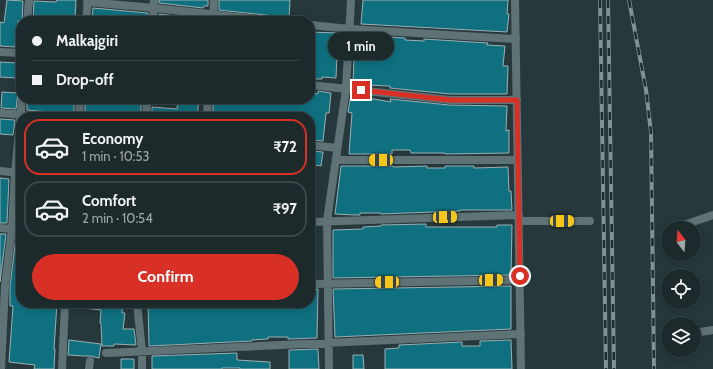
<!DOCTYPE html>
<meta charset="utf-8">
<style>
body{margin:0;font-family:Cabin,sans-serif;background:#253234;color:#f1f3f6;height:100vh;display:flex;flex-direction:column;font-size:15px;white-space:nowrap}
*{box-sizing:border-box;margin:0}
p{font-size:13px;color:#a0a7a9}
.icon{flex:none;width:22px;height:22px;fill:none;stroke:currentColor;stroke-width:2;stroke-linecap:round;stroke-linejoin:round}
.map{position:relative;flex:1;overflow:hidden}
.drawer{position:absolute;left:16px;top:112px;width:299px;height:196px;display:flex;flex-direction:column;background:#1c2a2c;border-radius:16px;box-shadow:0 2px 10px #0003,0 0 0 1px #3a4648}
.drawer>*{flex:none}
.guide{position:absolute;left:16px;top:16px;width:299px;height:88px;border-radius:16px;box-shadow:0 2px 10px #0003,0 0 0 1px #3a4648;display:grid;align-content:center;height:88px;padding:0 16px;background:#1c2a2c}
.needle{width:26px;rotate:343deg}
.tools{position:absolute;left:661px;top:221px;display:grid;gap:8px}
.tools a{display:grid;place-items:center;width:40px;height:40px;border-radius:50%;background:#1c2a2c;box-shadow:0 2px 10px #0003,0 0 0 1px #3a4648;font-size:20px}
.end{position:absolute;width:18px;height:18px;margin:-9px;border:5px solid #d93025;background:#fff;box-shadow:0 0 0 2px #fff}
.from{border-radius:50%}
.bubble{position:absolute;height:28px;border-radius:14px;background:#1c2a2c;box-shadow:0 2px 10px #0003,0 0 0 1px #3a4648;font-size:13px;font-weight:800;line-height:28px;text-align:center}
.car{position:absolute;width:12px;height:24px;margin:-12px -6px;border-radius:5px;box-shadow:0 0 3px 1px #0007;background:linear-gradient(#f5c518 24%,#345 0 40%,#f5c518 0 76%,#345 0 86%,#f5c518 0)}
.guide b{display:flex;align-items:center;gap:14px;height:38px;font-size:15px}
.guide b+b{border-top:1px solid #3a4648}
.guide i{width:10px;height:10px;background:#f1f3f6}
ul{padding:7px 0 0;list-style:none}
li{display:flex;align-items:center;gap:12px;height:56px;margin:0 8px 6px;padding:0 8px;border:2px solid #3a4648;border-radius:16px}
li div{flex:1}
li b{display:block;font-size:15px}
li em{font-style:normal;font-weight:800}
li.on{border-color:#d93025}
li>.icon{width:36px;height:36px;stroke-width:1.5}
.action{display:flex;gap:8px;margin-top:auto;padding:8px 16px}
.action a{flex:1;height:46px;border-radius:24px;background:#d93025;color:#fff;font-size:16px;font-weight:800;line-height:46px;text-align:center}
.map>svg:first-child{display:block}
.building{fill:#0f7180;stroke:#9bb0b4}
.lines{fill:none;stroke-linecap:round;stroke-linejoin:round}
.street{stroke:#5f7377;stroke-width:8}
.rail-casing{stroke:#829193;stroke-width:4}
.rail{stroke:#1c2e31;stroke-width:2.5;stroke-dasharray:8;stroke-linecap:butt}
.route{stroke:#d93025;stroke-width:5}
</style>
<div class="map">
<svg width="713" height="369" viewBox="0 0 713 369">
<rect width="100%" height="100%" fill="#26383b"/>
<path class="building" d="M7,0l16,1 -1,20h-4l-3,26 -15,-1v-24l4,1z
M57,0h19l-1,21h-42l1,-20 22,1z
M159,0h49v6h-4l-1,2 -44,-5z
M219,0h71l-1,19h-11l-4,-3 -55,-6z
M363,0h145l-1,14h2l-2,18 -146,-8z
M93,8l55,5v8h-56z
M159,14l44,5v2h-44z
M310,32l28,1 -2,45 -14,-1v2h-12z
M359,35l46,3v2l19,1v-2l64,4 -1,2 18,1 -2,20h5l-1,28h-57l-60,-6v-2h-4l-33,-2 1,-27 4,1z
M0,62l18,1 -1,15 -17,-1z
M318,91l13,2 -2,20h-3l-3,28 -13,-1v-23h-97v-18h97v-6l8,1z
M2,92l16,1 -2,16 -15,-1z
M351,95l40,7 -1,-3 59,6 58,1 -1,25 3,-1v23l-64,1v-1h-34l-1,-3h-18v4h-43l3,-41 -4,-1z
M27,99h47v13h-2v2l-45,-4z
M85,99h42v2l14,1v15h-27l-29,-4z
M178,99h21l-2,18h-45v-10l25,2z
M0,119l15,1 -2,15 -13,-1z
M310,151l13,1 -2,14 -11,-2z
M341,166h52v1l34,-1v2h18v-2h29v2l34,-1 1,24h2l1,19h-52v1l-79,3v-1h-21v2h-6l-19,-1z
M0,178l9,1 -2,44h-7z
M20,179l1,124h36l-3,46h1l-1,20h-20l1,-4 -26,-3 4,-56h-3v-20l7,-57z
M426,224v3h71v-2h15l-1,50 -178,3v-48l30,-1v-2l18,-1v-1z
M0,234h6l-6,48z
M511,286v43l-176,8 -2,-48z
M310,289h8l-1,49 -29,1v-2h-20v2l-16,1v1l-103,5 -1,-43h162z
M84,303h39l-1,10h3l-2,16h11l2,16 -22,-1v2h-12l-1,-23h-1l1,-13 -17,-2z
M69,340l32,4 -2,14 -9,-2h-6l-16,-1z
M511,340l1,29h-127v-20l14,-1v-3l63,-3v4h18v-5z
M318,349l1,20h-30v-19z
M237,353v7l33,2v7h-30v-1h-18v1h-70v-13z
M353,355h10l1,14h-11z
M121,359h13v10h-13z"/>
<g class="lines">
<path class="street" d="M515,0l6,369
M87,2l67,6 119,13
M27,21l2,-21
M86,21l2,-21
M153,21l1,-21
M213,21l1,-21
M310,25l40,4 166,10
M0,52l21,1
M310,85l140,15h67
M0,113l47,4
M79,117l1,-18
M146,117l1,-18
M207,117l1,-18
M310,145l27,3
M336,160h181
M0,171l21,2
M519,221h71
M310,222l209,-7
M0,228l12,1
M675,228l38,-13
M310,284l210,-4
M137,303l5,48v18
M694,333l19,-3
M106,353l415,-19
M1,369l4,-83 7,-57 3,-56 7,-74
M62,369l3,-66
M89,369l1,-8
M329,369l-2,-148 19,-132 5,-89"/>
<defs>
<path id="rail" d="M600,0l6,369
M608,0l6,369
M629,0l17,90 5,43 3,236"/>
</defs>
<use href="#rail" class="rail-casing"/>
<use href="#rail" class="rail"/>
</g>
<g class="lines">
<path class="route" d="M361,90l89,10h67l3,176"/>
</g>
</svg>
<div class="tools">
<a><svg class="needle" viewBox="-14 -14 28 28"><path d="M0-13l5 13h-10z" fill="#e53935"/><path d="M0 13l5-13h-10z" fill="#a0a7a9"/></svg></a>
<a><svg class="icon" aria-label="locate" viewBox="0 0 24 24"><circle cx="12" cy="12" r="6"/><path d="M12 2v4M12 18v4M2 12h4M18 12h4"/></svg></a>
<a><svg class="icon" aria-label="layers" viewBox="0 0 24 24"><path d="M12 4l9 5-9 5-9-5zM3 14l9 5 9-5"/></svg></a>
</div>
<i class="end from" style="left:520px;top:276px"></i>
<i class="end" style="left:361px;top:90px"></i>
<div class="bubble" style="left:328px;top:32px;width:66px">1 min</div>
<i class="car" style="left:381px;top:160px;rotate:270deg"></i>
<i class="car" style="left:445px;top:217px;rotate:88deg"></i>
<i class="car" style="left:562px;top:221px;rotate:90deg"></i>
<i class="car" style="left:491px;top:280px;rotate:89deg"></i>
<i class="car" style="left:387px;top:282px;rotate:269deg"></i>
<div class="guide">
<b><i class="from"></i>Malkajgiri</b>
<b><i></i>Drop-off</b>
</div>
<section class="drawer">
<ul>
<li class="on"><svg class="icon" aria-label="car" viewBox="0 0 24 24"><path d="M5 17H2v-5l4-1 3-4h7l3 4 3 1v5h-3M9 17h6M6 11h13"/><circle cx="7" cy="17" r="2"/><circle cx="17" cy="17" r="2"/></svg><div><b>Economy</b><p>1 min · 10:53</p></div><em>₹72</em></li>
<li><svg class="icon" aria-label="car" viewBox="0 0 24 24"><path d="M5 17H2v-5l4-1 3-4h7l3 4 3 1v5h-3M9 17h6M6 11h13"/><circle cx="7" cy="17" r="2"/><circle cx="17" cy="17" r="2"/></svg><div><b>Comfort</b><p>2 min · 10:54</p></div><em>₹97</em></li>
</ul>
<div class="action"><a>Confirm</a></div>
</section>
</div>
